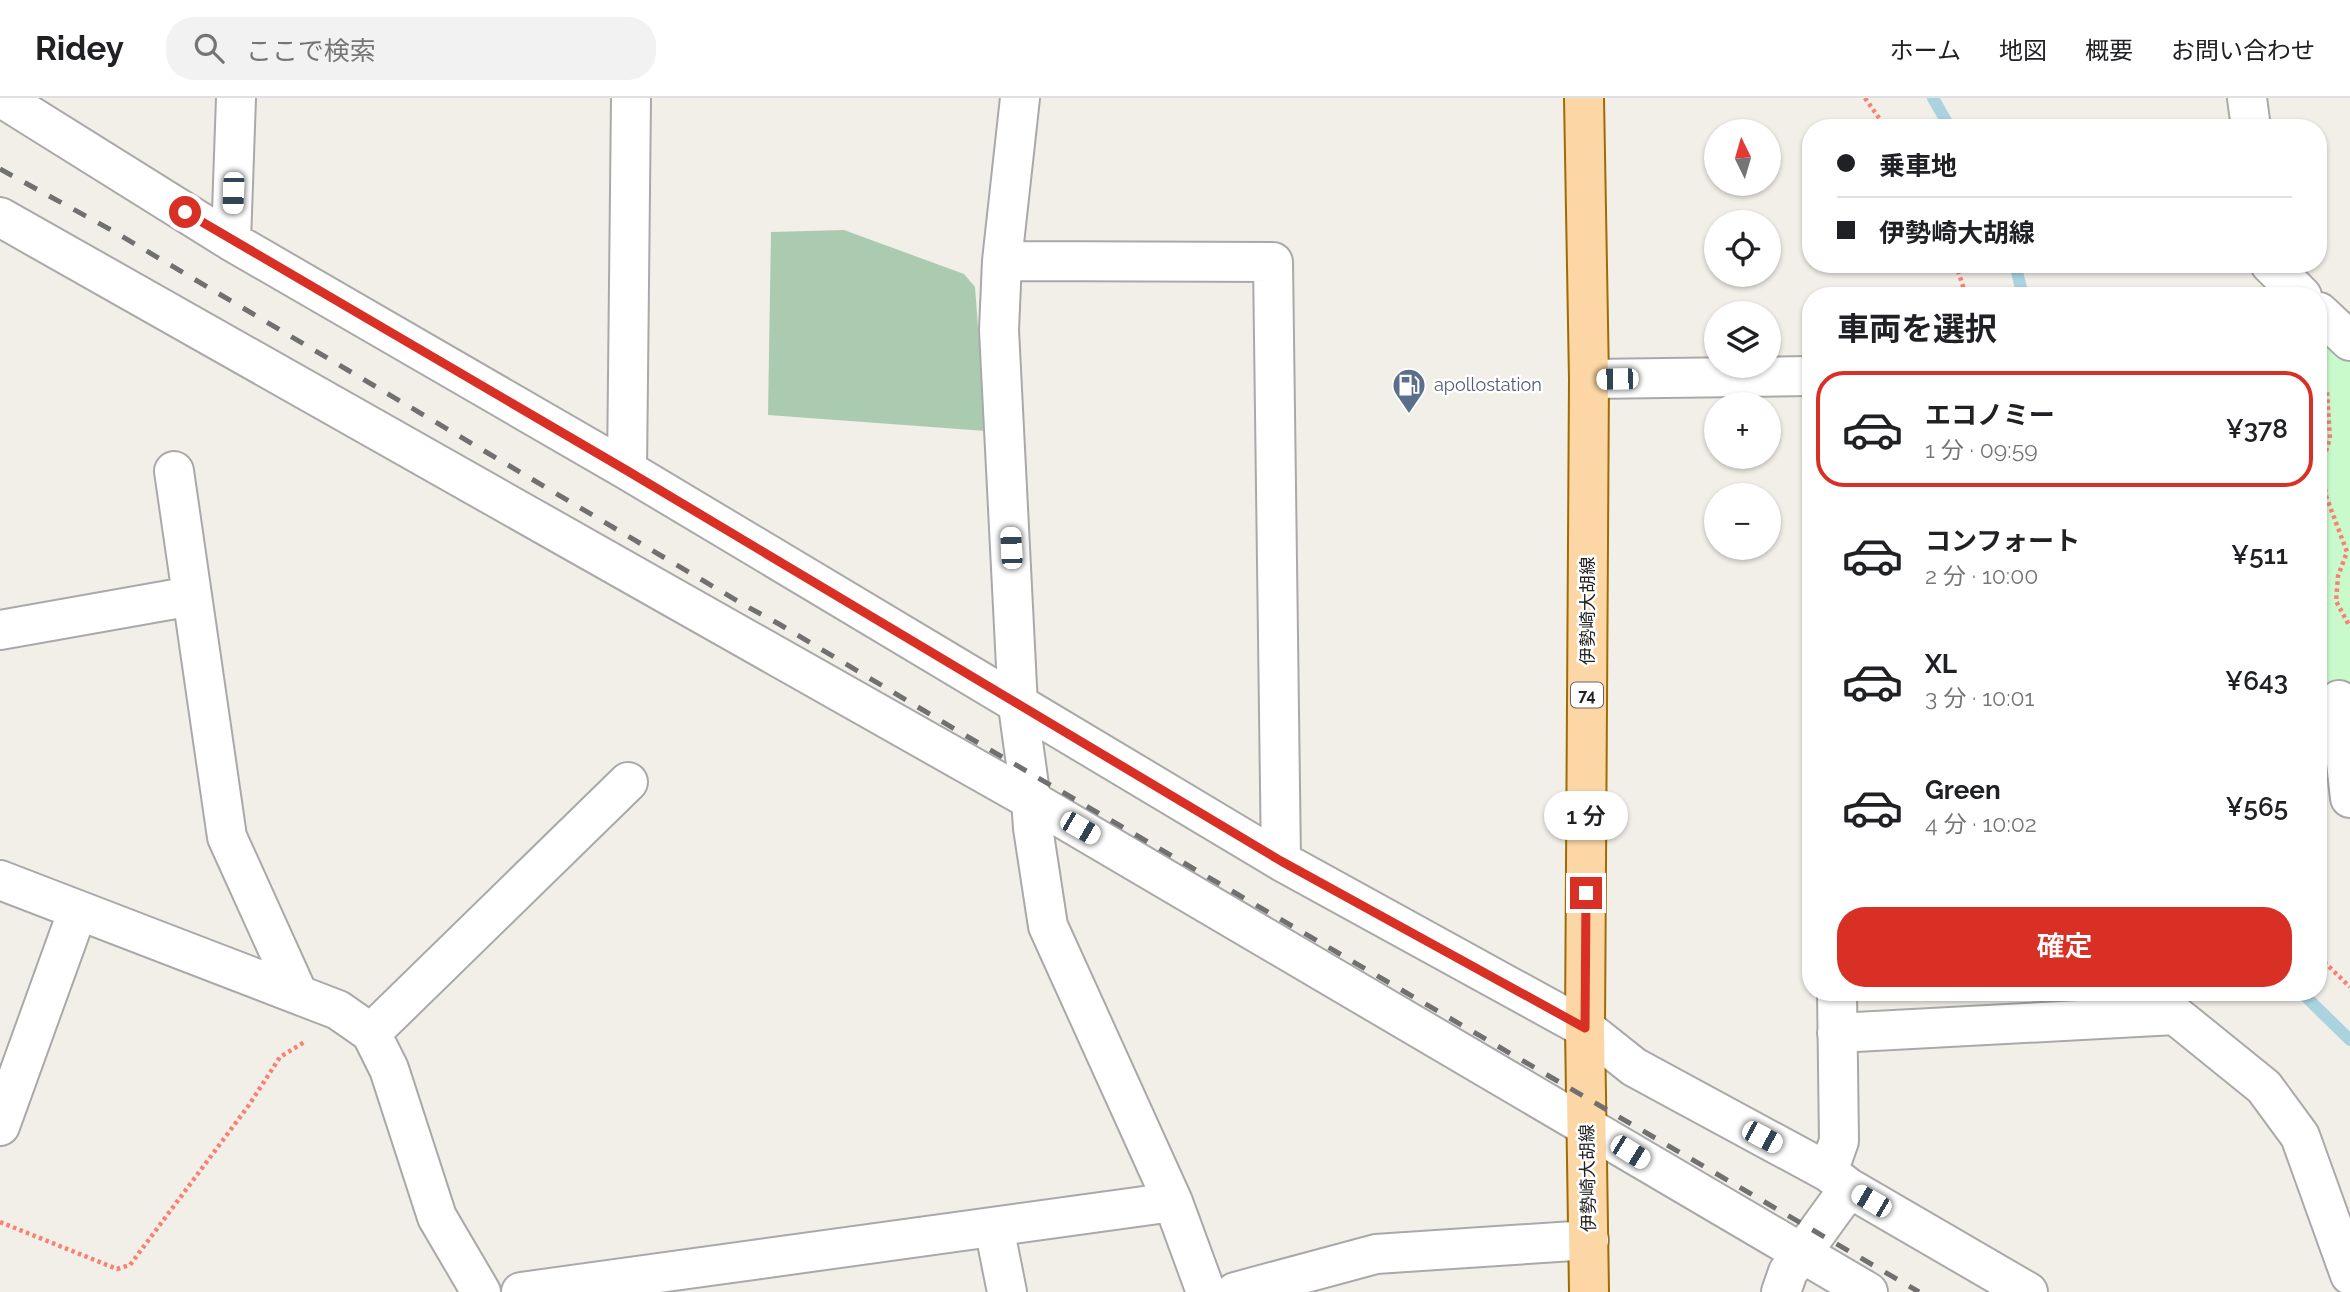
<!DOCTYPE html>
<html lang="ja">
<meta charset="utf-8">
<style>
body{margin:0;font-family:Raleway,"Noto Sans JP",sans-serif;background:#f2f2f2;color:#202124;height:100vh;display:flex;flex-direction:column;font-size:26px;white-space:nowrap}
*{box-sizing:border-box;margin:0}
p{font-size:23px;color:#757577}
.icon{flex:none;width:38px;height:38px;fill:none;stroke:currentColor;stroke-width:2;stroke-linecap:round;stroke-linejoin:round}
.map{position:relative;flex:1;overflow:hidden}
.panel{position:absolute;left:1802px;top:189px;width:525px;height:714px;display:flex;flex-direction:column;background:#fff;border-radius:28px;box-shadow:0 2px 5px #0004}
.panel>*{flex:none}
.banner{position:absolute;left:1802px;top:21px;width:525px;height:154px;border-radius:28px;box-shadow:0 2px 5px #0004;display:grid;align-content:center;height:154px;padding:0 35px;background:#fff}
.needle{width:46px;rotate:355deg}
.buttons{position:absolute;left:1704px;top:21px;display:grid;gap:14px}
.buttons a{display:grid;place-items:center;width:77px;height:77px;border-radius:50%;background:#fff;box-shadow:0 2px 5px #0004;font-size:35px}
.end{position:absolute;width:32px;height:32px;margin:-16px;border:9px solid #d93025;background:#fff;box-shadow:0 0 0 4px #fff}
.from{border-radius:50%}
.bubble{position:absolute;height:49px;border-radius:24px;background:#fff;box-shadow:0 2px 5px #0004;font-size:23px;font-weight:600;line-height:49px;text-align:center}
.car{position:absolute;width:21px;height:42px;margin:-21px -10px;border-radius:9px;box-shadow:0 0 5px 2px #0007;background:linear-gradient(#fff 24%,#345 0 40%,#fff 0 76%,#345 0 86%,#fff 0)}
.banner b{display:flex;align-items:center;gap:24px;height:66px;font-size:26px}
.banner b+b{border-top:2px solid #e0e0e0}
.banner i{width:18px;height:18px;background:#202124}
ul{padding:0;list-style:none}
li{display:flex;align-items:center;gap:21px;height:116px;margin:0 14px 10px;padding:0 21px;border:4px solid transparent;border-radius:28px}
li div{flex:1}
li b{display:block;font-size:26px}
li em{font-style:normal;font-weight:600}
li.on{border-color:#d93025}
li>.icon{width:63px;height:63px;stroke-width:1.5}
h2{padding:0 35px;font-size:32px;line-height:84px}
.action{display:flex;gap:14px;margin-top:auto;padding:14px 35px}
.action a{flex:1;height:80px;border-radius:28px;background:#d93025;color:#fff;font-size:28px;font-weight:600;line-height:80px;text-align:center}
header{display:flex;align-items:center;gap:42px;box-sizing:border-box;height:98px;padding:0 35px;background:#fff;border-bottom:2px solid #e0e0e0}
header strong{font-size:33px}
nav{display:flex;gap:38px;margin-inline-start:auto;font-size:24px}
.search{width:490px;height:63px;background:#f2f2f2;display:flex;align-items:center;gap:18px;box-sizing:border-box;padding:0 24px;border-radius:28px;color:#757577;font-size:26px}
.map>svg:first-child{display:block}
.cemetery{fill:#aacbaf}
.park{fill:#c8facc}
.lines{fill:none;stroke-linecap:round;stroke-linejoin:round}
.stream{stroke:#aad3df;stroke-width:12}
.minor-casing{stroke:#a9a9a9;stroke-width:42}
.major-casing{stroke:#a06b00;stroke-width:42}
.path{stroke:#fa8072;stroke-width:4.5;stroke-dasharray:3.5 3.5;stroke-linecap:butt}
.minor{stroke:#fff;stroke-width:38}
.major{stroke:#fcd6a4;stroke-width:38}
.rail{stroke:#707070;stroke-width:5;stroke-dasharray:14 14;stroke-linecap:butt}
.route{stroke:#d93025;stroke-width:9}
.labels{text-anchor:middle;stroke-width:5;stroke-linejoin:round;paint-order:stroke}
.shield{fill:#fff;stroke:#646464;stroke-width:2}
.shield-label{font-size:16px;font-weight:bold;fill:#222}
.service-label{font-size:18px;fill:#4e5e75;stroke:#fff;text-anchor:start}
.street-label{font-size:18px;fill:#222;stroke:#fff}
</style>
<header>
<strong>Ridey</strong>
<div class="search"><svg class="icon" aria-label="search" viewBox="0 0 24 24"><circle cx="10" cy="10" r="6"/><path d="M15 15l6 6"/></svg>ここで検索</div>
<nav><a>ホーム</a><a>地図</a><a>概要</a><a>お問い合わせ</a></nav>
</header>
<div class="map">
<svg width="2350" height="1194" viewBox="0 0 2350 1194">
<rect width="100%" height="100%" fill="#f2efe9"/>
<path class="cemetery" d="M844,132l120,44 11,13 11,144 -218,-16 3,-183z"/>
<path class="park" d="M2319,233l31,30v326l-31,-2z"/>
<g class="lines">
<path class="stream" d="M1933,0l17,30
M2015,166l8,32
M2301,894l49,48"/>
<defs>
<path id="minor" d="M2,0l229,143 396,229 654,391 304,167 49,39 194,105 21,16 179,104
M1020,0l-18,163 -3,69 19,376 13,94 2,28 15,98 125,276 33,90
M2247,0l4,30
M0,119l1031,583 837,492
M231,143l5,-143
M1002,163l271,1 8,599
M2270,166l32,32
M2319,214l31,29
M1589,281l222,-3
M627,372l4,-372
M174,373l53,366 71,157
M0,532l192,-34
M2339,602l11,98
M0,782l338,130 33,23 18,36 48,148 44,75
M371,935l257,-251
M1837,935l338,-18 89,72 36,49 50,139
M0,1028l78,-216
M1828,1074l11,-31 -2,-149
M994,1129l13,65
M521,1194l652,-90
M1235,1194l141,-38 213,-14
M1781,1194l7,-20 61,-84"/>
<path id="major" d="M1584,0l5,281 -4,649 4,264"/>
</defs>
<use href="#minor" class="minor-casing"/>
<use href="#major" class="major-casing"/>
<path class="path" d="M1865,0l21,30
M1956,166l10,32
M2319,283l8,11 3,46 -8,26 4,32 21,56 -9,24 -2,25 14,26
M2319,859l31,30
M0,1124l117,47 13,-4 119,-160 31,-48 26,-16"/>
<use href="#minor" class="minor"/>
<use href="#major" class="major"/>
<path class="rail" d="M0,71l113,62 633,375 33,18 184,110 956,558"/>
</g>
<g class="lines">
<path class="route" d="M185,114l441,258 655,391 304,167 1,-135"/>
</g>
<defs>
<symbol id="fuel-pin" viewBox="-11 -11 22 30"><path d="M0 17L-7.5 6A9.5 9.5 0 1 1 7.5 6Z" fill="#5c6f8a" stroke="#fff"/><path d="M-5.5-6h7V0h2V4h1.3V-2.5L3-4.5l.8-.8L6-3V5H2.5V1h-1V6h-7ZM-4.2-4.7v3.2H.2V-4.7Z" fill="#fff"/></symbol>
</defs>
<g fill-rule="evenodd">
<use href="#fuel-pin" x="1390" y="268" width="38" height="52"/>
</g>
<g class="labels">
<rect class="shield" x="1571" y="584.5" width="32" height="25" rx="5"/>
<g class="shield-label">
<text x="1587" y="603">74</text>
</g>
<g class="service-label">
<text x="1434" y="293">apollostation</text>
</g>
<g class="street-label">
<text transform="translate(1588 513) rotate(-90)" y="6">伊勢崎大胡線</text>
<text transform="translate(1588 1080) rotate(-91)" y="6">伊勢崎大胡線</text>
</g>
</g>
</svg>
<div class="buttons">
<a><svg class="needle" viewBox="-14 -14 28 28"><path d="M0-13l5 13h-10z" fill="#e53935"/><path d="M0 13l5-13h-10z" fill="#757577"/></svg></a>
<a><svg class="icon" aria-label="locate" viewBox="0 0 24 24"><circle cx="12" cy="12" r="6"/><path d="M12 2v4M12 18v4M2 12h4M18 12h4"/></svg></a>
<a><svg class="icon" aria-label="layers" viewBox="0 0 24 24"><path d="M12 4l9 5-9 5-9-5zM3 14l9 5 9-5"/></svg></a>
<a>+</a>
<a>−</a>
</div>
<i class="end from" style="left:185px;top:114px"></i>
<i class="end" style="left:1586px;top:795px"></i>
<div class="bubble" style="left:1544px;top:693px;width:84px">1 分</div>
<i class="car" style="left:233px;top:95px;rotate:182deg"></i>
<i class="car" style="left:1617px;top:281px;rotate:269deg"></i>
<i class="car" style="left:1011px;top:450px;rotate:357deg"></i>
<i class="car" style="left:1080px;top:730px;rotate:120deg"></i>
<i class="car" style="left:1762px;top:1039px;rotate:118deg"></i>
<i class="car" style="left:1630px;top:1054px;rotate:122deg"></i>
<i class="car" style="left:1871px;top:1103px;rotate:300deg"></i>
<div class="banner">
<b><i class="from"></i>乗車地</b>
<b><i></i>伊勢崎大胡線</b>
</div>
<section class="panel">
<h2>車両を選択</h2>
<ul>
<li class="on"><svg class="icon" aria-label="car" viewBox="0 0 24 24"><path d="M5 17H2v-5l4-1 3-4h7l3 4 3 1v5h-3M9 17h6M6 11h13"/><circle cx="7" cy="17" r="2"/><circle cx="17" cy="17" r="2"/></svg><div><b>エコノミー</b><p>1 分 · 09:59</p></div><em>¥378</em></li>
<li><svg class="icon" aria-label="car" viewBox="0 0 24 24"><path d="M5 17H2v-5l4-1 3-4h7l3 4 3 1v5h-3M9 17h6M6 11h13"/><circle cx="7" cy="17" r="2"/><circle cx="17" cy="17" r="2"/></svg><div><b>コンフォート</b><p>2 分 · 10:00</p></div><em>¥511</em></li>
<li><svg class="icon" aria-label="car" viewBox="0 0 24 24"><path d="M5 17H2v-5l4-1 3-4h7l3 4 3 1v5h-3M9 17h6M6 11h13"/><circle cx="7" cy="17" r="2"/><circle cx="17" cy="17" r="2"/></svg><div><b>XL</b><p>3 分 · 10:01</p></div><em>¥643</em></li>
<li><svg class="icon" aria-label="car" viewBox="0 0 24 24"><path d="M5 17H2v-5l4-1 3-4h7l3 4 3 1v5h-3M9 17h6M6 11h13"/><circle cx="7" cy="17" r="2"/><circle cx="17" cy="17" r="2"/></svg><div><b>Green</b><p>4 分 · 10:02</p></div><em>¥565</em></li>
</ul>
<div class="action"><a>確定</a></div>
</section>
</div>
